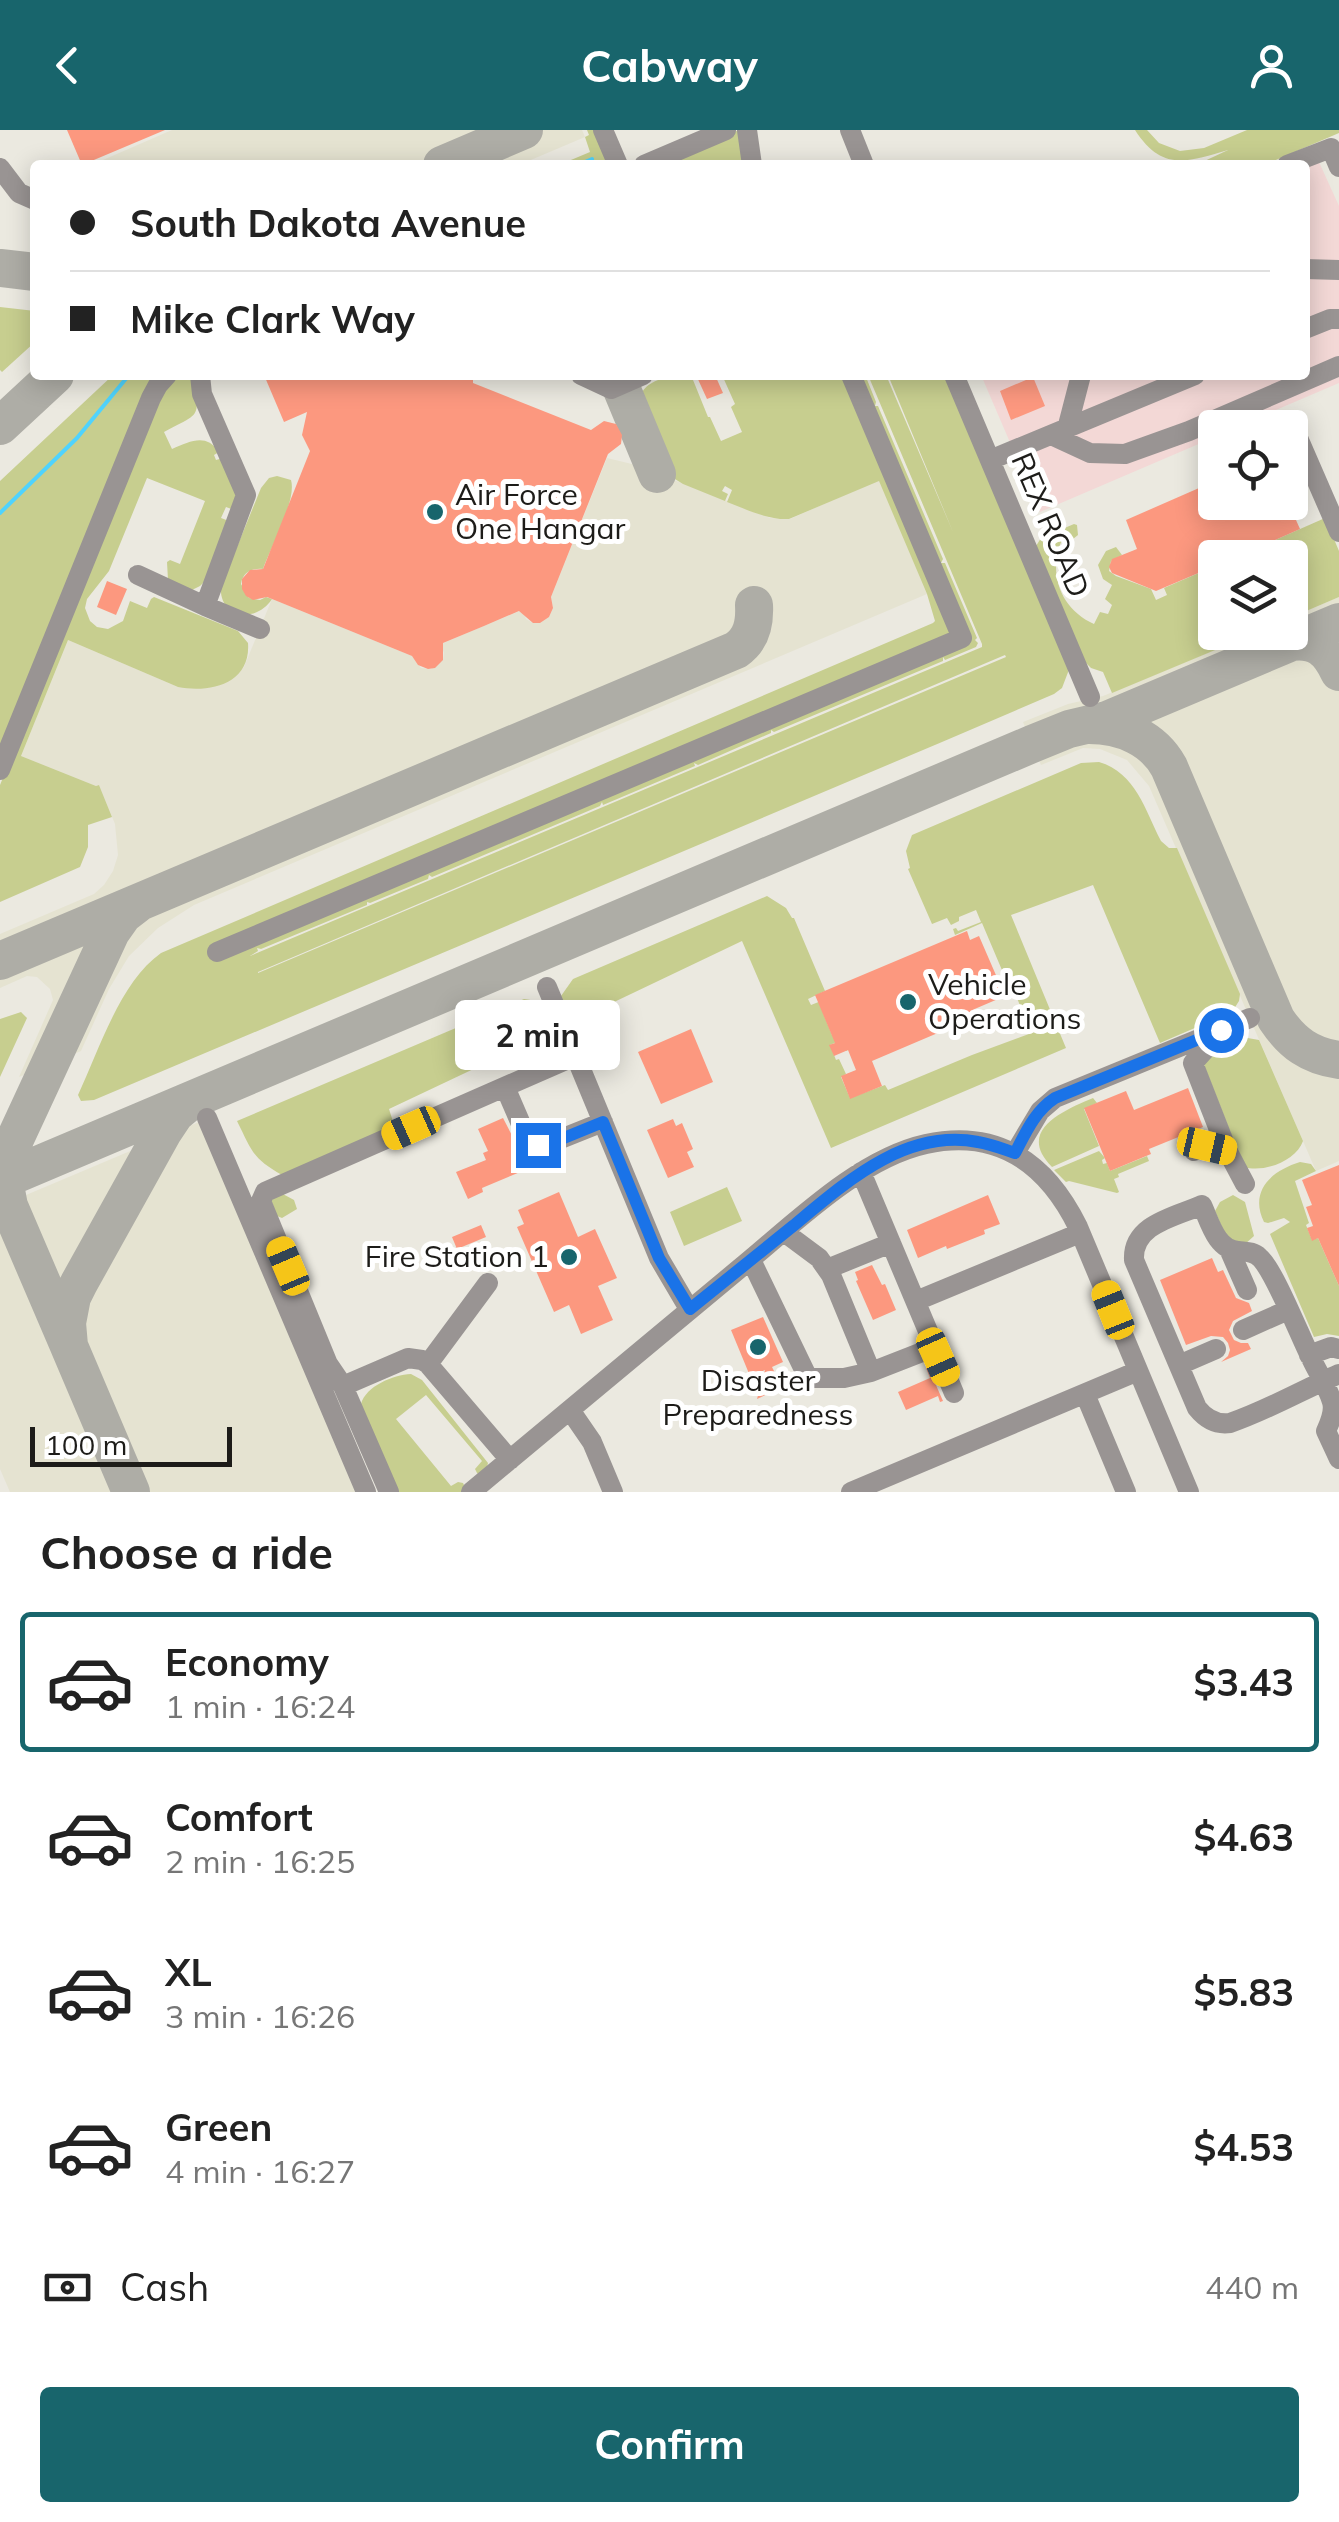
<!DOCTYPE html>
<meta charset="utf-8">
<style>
body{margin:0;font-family:Mulish,sans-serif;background:#f6f6f6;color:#222;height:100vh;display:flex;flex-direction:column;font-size:38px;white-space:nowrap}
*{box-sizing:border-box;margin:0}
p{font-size:32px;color:#767676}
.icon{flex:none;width:55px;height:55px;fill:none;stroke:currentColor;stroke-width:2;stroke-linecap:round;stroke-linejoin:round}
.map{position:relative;height:1362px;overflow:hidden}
.side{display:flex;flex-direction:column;background:#fff;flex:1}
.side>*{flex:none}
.top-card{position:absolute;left:30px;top:30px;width:1280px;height:220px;border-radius:10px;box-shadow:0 5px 25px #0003;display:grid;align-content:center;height:220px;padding:0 40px;background:#fff}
.controls{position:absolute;left:1198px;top:280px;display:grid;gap:20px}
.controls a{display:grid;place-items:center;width:110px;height:110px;border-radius:10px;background:#fff;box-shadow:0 5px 25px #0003;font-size:50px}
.scale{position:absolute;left:30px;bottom:25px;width:202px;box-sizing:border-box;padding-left:10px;border:5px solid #1d1c19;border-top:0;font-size:28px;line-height:35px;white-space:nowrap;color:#1d1c19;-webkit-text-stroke:8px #fff;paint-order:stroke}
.end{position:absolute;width:45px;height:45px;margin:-22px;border:12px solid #1a73e8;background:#fff;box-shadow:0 0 0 5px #fff}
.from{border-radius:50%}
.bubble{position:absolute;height:70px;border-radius:10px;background:#fff;box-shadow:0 5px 25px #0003;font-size:32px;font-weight:700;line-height:70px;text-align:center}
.car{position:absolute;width:30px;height:60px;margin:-30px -15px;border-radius:12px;box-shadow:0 0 8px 2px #0007;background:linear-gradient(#f5c518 24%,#345 0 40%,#f5c518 0 76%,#345 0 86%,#f5c518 0)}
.top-card b{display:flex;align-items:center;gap:35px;height:95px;font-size:38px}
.top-card b+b{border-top:2px solid #e0e0e0}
.top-card i{width:25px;height:25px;background:#222}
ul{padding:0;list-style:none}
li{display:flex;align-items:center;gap:30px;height:140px;margin:0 20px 15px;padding:0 20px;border:5px solid transparent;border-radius:10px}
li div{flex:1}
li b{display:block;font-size:38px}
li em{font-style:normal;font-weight:700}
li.current{border-color:#18656c}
li>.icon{width:90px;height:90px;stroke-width:1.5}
h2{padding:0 40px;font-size:45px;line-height:120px}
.pay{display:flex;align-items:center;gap:25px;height:110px;padding:0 40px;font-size:38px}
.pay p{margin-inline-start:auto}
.primary-button{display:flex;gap:20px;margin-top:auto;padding:20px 40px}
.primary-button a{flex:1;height:115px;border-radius:10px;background:#18656c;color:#fff;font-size:40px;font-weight:700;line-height:115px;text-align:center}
header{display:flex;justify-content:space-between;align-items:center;height:130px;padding:0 40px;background:#18656c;color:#fff;font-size:45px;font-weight:700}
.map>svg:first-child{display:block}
.industrial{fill:#f3d8d6}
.built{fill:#e5e3d1}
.green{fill:#c7ce8f;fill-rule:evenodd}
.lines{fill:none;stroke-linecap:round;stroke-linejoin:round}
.stream{stroke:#50d3fd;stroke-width:4}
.taxiway{stroke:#aeada6;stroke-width:38}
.building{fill:#fc987f}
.minor{stroke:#999493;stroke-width:20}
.route{stroke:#1a73e8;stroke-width:12}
.poi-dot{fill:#18656c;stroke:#fff;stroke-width:4}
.labels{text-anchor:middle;stroke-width:10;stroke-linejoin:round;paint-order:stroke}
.poi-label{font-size:30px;fill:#1d1c19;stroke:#fff;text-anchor:start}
.street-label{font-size:30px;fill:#1d1c19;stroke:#fff}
</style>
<header><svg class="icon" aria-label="back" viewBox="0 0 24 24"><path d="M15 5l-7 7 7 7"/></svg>Cabway<svg class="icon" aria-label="person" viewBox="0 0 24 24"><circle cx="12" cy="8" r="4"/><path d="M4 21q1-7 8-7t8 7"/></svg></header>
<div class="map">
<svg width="1339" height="1362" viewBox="0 0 1339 1362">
<rect width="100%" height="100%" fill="#ebe9e0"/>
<path class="industrial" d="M1319,32l20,44v177l-103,44 -21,1v9l-175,75 -59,-137h324v-208z"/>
<path class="built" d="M172,0h410l3,7 -66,28h-414l-2,-5z
M607,328l29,7 134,53 20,1 89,-39 48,114 -733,311 -36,23 -29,28 -20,33 -28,62 -62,26 34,-77 -3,-11 -13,-12 -10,-1 -27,12v-54l94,-40 10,-9 9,-14 5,-16 -3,-31 -16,-39 -3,1 -75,-30 47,-116 110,47 44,-3 22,-17 28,-68 140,57 9,12 10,1 12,-9 1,-7 -3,-9 81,-34 4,9 7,4h7l9,-6 4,-9 -2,-11z
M1339,467v564l-23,10 -167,-385 -22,-26 -27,-11 -17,-1 -42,17 -18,-43 45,-18 35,-8 153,-63 34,-1v-14z
M199,992l157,370h-346l-10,-23v-263z"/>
<path class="green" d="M587,0h12l13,35h-53l31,-13 -5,-15 4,-2z
M739,0l9,35h-92z
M1135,0h12l12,13 21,8 24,-3 43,-18h92v3l-75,32h-68l32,-15c-41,12 -66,22 -93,-20z
M0,177l35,4v31l-33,30 -2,-2z
M113,245h47l-160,385v-279z
M177,245h17c5,44 8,37 -30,57l8,17c19,-8 34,-16 47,3l-5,3 2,5 7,-2 14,37 -3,15 -8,-3 -5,11 8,3 -23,59 -6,6 -10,5 -22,-11 -1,-18 3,-2 10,4 25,-63 -58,-23 -38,93 -22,28 -2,9 5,13 7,6 11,2 15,-8 7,-20 17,7 4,-9 3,-2 84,34 10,12c3,41 -38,50 -70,44l-110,-47 -47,116 75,30 3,-1 13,32 -24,8v22l-8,20 -80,35v-117l158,-391z
M678,245h13l17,42h2l11,24 21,-9 -11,-25 4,-3 -13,-29h124l123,266 -112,-266 9,2 10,25 -1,4h3l65,153 -2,4h4l32,75 -2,2 3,3 -2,4 -31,13 -2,-3v4l-169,71 -3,-2v3l-73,32 -4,-2 1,3 -92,39 -1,-3 -2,4 -168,71 -3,-2 -1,4 -58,24 -3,-1v3l-106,44 -4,-1 1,3 -8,5 732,-309v-3l-114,-269h18l67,157 -65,-157h59l123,292 -8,21 -8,6 -112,48 -848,358 -13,1 -3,-6c21,-45 42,-113 83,-142l772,-330 2,-2 -8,-27 -48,-113 -90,38c-21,1 -41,-9 -62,-17l5,-12 -7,-4 -3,5 6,3 -3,7 -42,-17 -13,-8 -31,-73c2,-18 14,-21 29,-27l2,2zM1005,525l1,2 -748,316v-1z
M277,346l14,4c6,20 -20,67 -28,89 -11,-1 -20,3 -22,15l8,14 11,2 6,-3 6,2c-17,26 -54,18 -51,-13l40,-98 8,-10z
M1325,388l14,33v46l-49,21v-60h-56z
M1074,394l3,1 1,10 -5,4 -8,-5c-19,34 -7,74 29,90l6,-12 8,2 4,-9 -7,-6 7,-14 -9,-6 -5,-14 8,-14 10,-4 6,8 -11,6 -2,10 7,5 35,13 5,11 11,-5 -3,-7 51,-22v66l41,1 -144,60 -9,-21 -12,-4 -8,-8 -47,-114 5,-8z
M1099,632c37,11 46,48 62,79l8,7h8l63,146 -1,7 -7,11 -72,31 -67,-158 -82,30 40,97 -22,8 -4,-2 -12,-30 -3,1 -28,-66 -27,12 -2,-6 3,-1 2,3 23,-9 -5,-12 -17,7v4l-8,4 -4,-7 -15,6 -24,-55 2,-1 -4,-17 6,-16 169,-72z
M767,766l19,12 6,10h2l31,73 -17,8 3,6 15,-6 -3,14 9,22 8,-2 8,17 -2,1 -5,-11 -11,5 6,15 3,-1 7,15 -5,3 9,21 35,-13 3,5 84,-35 84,-31 10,24 -235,100 -89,-207 -174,83 -7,-28 12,-17z
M524,869c20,2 25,14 32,31l-167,79 6,19 -113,47c-30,-17 -30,-24 -45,-54z
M21,882l6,6 -27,59v-58z
M1242,907l17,3 44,101c-7,20 -39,32 -59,26l-42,-107 22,-18z
M1093,968l4,5 -13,6 15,37 -47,21c-37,-37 13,-57 41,-69z
M1099,1021l6,7 -3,2 1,4 4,-1 3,8 37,-15 2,5 -31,13 1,3 -5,2 5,13 -2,1 -48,-12 -3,1 -12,-12z
M1300,1032l11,2 5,7 -21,10 14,42 -3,2 6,15 6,-2 21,48v50l-12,-2 -13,3 -44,-103 20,-12 -6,-4 -16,5 -4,-1c-15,-31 7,-51 36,-60z
M727,1057l15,34 -58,25 -14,-34z
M281,1063l13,7 3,9 -15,9 -5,-2 -6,-16z
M1233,1065l12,7 9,34 -10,9 -17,-6 -12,-28 5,-9z
M411,1244l11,6 66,83 -2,8 -7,4 -2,-2 -2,-4 7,-8 -56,-66 -30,24 55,67 7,-4 5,1 2,4 -4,5h-63l-37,-88c5,-18 32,-29 50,-30z"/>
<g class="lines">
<path class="stream" d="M578,35l14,-6
M0,383l77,-75 52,-63"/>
<path class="taxiway" d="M442,35l82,-35
M0,138l35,4
M620,255l37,89
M0,296l55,-51
M1292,512c24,-3 37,8 47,30
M1089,595c33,0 64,13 80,42l107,252c16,24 34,37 63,41
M0,831l736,-311c16,-11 19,-27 18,-45
M0,1051l1032,-437 37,-15 38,-9 232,-98
M69,1216l-60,-140c-6,-23 -4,-44 6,-67l96,-207 12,-17 13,-10
M131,1362l-62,-146 -2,-23 5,-26 7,-14 84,-151 12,-18 12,-10"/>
</g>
<path class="building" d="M67,0h98l-83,35z
M264,245h209v8l118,47 13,-9 12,3 6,11 -1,9 -13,10 -57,143 2,11 -4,9 -9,6h-7l-14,-12 -35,15 -41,17v17l-8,8 -7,1 -10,-4 -6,-9 -140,-57 -5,-2 -14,3 -7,-4 -4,-7v-10l8,-9 13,-1 47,-118 -8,-16 5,-23 -23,10z
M696,245h19l8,18 -16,6z
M1033,247l12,29 -34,14 -11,-29z
M1215,351v21h73l12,27 -66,29h-19v8l-59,25 -44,-18 -3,-6 3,-8 25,-10 -11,-29z
M107,451l20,8 -11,26 -19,-8z
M967,801l3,9 9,-4 26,60 -35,15 3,7 -101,43 10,25 -32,13 -9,-23 15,-6 -8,-20 -14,6 -5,-11 6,-2 -20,-48z
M691,899l22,53 -52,22 -23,-52z
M1188,958l15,39 -54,22 2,5 -41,17 -26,-63 42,-17 8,19z
M503,988l16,31 -2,1 8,20 -43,18 1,4 -15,7 -12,-27 30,-12 -3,-7 5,-2 -10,-22z
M673,989l3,7 6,-3 11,26 -6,3 7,15 -26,11 -21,-48z
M1339,1035v121l-21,-48 -6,3 -5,-13 6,-2 -7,-19 6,-2 -10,-25z
M559,1062l19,45 17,-8 22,49 -19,8 15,34 -32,14 -12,-29 -15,7 -37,-85 7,-3 -6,-14z
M988,1065l12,29 -16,6 1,4 -38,15 -1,-3 -28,12 -11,-28z
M481,1095l5,12 -29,12 -5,-12z
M1212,1128l6,14 5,-2 13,28 13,5 3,8 -19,10 -4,9 5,10 7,3h7l3,6 -30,13 7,-6 2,-6 -2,-7 -5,-6 -12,-1 -25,9 -26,-65z
M872,1135l10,20 3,-1 11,26 -23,10 -17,-39 2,-1 -3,-8z
M763,1187l20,45 -11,5 10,20 -25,12 8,-29 -15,6 -19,-46z
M928,1237l15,34 -3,1 -2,-6 -32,14 -8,-18 32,-14 -4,-10z"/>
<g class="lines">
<path class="minor" d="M603,0l15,35
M747,0l5,35
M850,0l14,35
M644,35l82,-35
M1287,35l44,-17 8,19
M0,38l19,25 16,7
M1305,139l34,1
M1305,199l25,-10h9
M581,245l30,14 32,-14
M954,245l136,322
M1292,294l47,108
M1067,299l14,-54
M1051,305l39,18 35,1 64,-23 150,-65
M990,330l205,-85
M138,445l67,31 41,-111 -44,-101 -2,-19
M205,476l55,23
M0,640l151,-372 7,-13 9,-10
M217,822l745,-314 -111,-263
M547,857l112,271 30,51
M1219,904l-26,29 34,87
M505,957l22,51 11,7 15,-3 50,-20
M207,988l159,374
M1194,1021l13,-5 20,4 18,34
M1015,1023l25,-42 15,-13 195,-80
M861,1042l93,221
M784,1102l35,26 12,17 40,97
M1229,1119l18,41
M751,1130l57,118h36l27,-6 64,-25
M827,1139l64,-26
M916,1171l164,-68
M1243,1200l45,-20
M1309,1225l22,-8 8,2
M428,1234l60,-81
M1179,1235l37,-16
M1339,1244c-37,16 -71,36 -109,49 -14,2 -25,-5 -33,-15l-63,-148c-2,-36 41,-43 68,-55 8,17 14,44 36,46 8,1 15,0 21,6 15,12 42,82 53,103 6,13 16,27 20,42 3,10 -2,20 -6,29l13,28
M343,1256l-15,-22 -67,-163 4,-9 310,-136
M1085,1264l41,98
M570,1280l22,32 21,50
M389,1362l-46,-106 65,-28 14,2 6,4 82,96
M471,1362c89,-74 178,-149 268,-223 54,-44 119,-110 187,-125 73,-16 121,20 152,83l111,265
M851,1362l287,-121"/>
</g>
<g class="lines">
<path class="route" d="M538,1015l16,-3 49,-20 56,136 31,51c34,-27 68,-55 103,-83 52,-43 112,-98 185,-84 13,2 25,7 37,11 11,-21 20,-42 40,-55l166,-68"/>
</g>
<g class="poi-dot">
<circle cx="435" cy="382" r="10"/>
<circle cx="908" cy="872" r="10"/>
<circle cx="569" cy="1127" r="10"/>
<circle cx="758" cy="1217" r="10"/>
</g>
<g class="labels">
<g class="poi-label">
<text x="455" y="375">Air Force<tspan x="455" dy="34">One Hangar</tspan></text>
<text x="928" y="865">Vehicle<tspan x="928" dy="34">Operations</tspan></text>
<text x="549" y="1137" text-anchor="end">Fire Station 1</text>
<text x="758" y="1261" text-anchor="middle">Disaster<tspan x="758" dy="34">Preparedness</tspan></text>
</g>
<g class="street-label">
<text transform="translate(1050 395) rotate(67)" y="10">REX ROAD</text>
</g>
</g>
</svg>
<div class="controls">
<a><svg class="icon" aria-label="locate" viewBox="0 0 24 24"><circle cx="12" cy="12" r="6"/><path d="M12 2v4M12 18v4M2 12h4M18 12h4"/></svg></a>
<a><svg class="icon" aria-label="layers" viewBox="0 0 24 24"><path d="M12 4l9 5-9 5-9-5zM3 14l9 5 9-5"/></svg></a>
</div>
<div class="scale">100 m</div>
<i class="end from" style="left:1221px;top:900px"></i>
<i class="end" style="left:538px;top:1015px"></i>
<div class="bubble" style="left:455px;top:870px;width:165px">2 min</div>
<i class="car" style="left:411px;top:998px;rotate:246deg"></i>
<i class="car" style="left:1207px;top:1016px;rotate:103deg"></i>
<i class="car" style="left:288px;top:1136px;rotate:337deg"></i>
<i class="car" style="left:1113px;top:1180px;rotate:338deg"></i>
<i class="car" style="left:938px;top:1227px;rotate:156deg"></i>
<div class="top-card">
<b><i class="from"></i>South Dakota Avenue</b>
<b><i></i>Mike Clark Way</b>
</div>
</div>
<section class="side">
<h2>Choose a ride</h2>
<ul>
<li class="current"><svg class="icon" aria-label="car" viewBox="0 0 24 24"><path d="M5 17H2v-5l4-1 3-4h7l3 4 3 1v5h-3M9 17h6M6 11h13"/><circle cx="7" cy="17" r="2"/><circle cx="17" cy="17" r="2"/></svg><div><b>Economy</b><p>1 min · 16:24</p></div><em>$3.43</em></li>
<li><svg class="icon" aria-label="car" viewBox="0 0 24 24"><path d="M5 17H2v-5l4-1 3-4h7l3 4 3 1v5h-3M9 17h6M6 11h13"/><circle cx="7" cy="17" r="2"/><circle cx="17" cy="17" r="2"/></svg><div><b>Comfort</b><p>2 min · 16:25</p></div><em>$4.63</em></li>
<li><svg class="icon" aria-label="car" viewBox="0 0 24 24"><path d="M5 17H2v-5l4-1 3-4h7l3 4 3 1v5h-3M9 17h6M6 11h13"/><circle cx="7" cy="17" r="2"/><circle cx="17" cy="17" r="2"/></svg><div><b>XL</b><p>3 min · 16:26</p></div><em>$5.83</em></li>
<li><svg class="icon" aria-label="car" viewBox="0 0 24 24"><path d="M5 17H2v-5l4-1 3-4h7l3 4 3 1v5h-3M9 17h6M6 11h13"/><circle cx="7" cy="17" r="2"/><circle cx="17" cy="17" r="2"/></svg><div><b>Green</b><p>4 min · 16:27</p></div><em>$4.53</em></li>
</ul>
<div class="pay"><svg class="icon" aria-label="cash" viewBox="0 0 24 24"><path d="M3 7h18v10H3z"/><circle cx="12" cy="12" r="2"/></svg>Cash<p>440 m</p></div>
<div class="primary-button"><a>Confirm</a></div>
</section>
